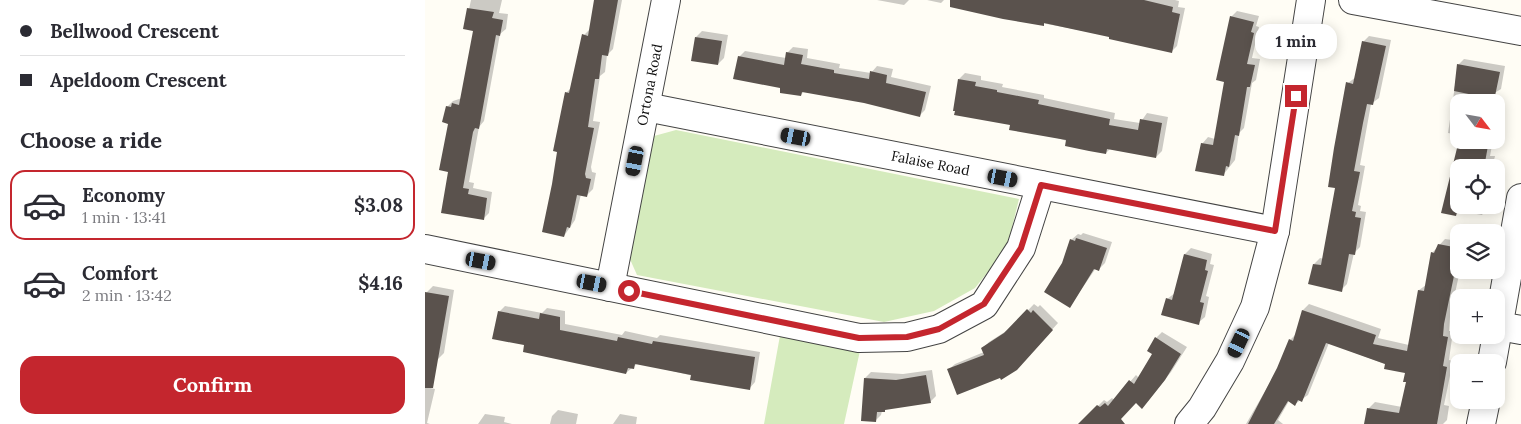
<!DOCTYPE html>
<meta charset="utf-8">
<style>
body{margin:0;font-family:Lora,serif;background:#f2f2f3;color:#2b2b33;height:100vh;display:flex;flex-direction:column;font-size:19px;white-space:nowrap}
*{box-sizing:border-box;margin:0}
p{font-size:16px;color:#7c7c81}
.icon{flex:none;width:28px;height:28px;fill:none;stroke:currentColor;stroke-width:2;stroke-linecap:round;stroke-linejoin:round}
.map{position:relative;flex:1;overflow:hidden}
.details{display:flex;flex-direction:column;background:#fff;width:425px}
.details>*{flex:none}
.top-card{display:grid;align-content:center;height:110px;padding:0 20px;background:#fff}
.needle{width:32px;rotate:121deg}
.fabs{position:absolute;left:1025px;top:94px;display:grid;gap:10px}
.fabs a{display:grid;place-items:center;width:55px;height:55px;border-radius:10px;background:#fff;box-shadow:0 2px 12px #0003;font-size:25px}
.end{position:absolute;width:22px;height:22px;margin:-11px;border:6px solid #c4262e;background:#fff;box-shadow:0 0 0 2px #fff}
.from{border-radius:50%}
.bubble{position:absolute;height:35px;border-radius:15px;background:#fff;box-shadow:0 2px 12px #0003;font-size:16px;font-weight:800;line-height:35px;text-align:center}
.car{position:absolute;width:15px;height:30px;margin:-15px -8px;border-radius:6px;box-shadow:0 0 4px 1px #0007;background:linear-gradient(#222 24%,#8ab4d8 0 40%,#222 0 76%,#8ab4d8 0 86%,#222 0)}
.top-card b{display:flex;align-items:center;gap:18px;height:48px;font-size:19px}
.top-card b+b{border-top:1px solid #e1e1e2}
.top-card i{width:12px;height:12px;background:#2b2b33}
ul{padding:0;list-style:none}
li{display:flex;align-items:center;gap:15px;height:70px;margin:0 10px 8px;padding:0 10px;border:2px solid transparent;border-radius:15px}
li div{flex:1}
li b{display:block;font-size:19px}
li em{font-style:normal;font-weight:800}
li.active{border-color:#c4262e}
li>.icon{width:45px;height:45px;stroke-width:1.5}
h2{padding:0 20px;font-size:22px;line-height:60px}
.button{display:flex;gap:10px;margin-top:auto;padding:10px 20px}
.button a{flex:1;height:58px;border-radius:15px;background:#c4262e;color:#fff;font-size:20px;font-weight:800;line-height:58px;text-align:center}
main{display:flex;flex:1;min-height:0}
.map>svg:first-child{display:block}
.green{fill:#d5ebbd}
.shadow{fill:#0003}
.building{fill:#5a524d}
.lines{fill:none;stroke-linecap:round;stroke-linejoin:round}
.minor-casing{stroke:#444;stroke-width:30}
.minor{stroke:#fff;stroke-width:28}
.route{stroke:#c4262e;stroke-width:6}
.labels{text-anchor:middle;stroke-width:5;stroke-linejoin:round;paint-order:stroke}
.street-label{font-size:14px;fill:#111;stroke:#fff}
</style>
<main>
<section class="details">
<div class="top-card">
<b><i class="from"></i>Bellwood Crescent</b>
<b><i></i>Apeldoom Crescent</b>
</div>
<h2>Choose a ride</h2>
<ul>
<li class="active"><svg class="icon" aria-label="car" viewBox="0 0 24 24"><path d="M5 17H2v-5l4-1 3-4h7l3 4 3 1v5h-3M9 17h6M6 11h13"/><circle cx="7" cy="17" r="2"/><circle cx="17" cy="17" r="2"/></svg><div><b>Economy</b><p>1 min · 13:41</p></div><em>$3.08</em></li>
<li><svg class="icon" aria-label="car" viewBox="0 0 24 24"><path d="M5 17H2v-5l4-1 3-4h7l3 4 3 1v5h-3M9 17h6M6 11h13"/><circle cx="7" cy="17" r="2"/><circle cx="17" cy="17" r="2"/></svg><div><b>Comfort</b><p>2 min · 13:42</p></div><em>$4.16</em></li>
</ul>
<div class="button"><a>Confirm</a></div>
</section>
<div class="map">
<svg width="1096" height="424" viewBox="0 0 1096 424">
<rect width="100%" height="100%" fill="#fffdf5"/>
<path class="green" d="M251,130l343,69 -12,49 -32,40 -41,23 -50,11 -247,-47 -8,-18 25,-121z
M356,330l80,16 -17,78h-80z"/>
<path class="shadow" d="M46,0h31l-3,13 9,1 -2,15 -6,5 -16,87 -5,6 -10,55 5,1 -1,5 19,4 -3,21 -6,6 -34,-48 1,-48 -3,-16 6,-6 9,-3 13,-68 -10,-2z
M170,0h27l-9,49 -6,6 -2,17 -5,4 -7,45 7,1 -9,45 1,5 4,1 -3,16 -6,6 -6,-1 -6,26 -11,16 -11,-52 13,-91 6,-6 12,-52 6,-6z
M452,0h32l-5,5z
M502,0h17l-3,3z
M548,0h202l4,1 -1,6 7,1 -8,38 -6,6 -60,-16 -139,-26z
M812,11l22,5 -3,10 3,1 -7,31 8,1 -4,21 -4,3 -8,45 -5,5 -4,27 -12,15 -21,-31 6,-7 7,2 11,-58 5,-64z
M277,31l26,4 -4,23 -6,6 -22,-27z
M944,36l22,4 -12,58 -8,6 -11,61 5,1 -7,39 3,1 -1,5 6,1 -6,35 -6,6 -7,31 -6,6 -27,-26 6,-6 4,1 13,-72 11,-104 8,-6 7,-35z
M368,47l15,2 -1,9 33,6 -1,4 32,5 6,-7 16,3 -2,8 40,9 -6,24 -6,6 -54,-15 -61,-10 -3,4 -19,-8 -43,-30 6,-6 41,7 1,-5z
M1039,59l41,7 -4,23 -8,5 -1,8h-33v33l-11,-2 10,-68z
M540,73l16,3v4l22,4 -1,3 42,8v3l71,15 -1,6 26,4 7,-10 21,4 -6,34 -6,6 -46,-8 -4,4 -94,-29 -53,-45z
M1035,140h33l-3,16h5l-3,12h-33v37h30l-7,10 -22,-4 -4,3z
M658,233l29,9 -7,21 -6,6 -3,-1 -26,38 -6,-42 7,-24 7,-6 3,1z
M1020,239l14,2 1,29 -10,47 -1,14h4l-4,29 4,1 -9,44 5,1 -2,14 -4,4h-77l3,-16 6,-6 27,5 5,-26 -1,-9 -77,-29 -21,52 -13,9 -6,-3 -11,19 5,4h-37l32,-55 12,-29 6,-6 7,-24 6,-6 72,25 -3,9 31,7 10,-55 7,-5 6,-32z
M766,248l21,6 -2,10 4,1 -8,31 3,1 -4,20 -7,6 -31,-24 8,-6 10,-39z
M8,286l21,4 -10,63 -6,6 -13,-2v-56l2,-9z
M609,304l4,3 2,-2 18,18 -35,39 -23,15 -52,-7 7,-6 29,-12 -1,-4 6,-6 22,-14z
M80,306l37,7 5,-5 18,3v13l57,11 3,-4 32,7 3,-3 100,17 -5,30 -6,7 -111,-26 -12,10 -102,-22 2,-7 -27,-32z
M737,332l25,15 -16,25 -23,29 -12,1 -26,22h-30l24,-24 3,2 5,-4 2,2 22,-25 3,3 14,-24 3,-16z
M507,370l4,26 -6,6 -43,6 -5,3 -1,4 -6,6 -10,-43 6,-6 32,2z
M0,384l1,3 9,2 -8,34 3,1h-5z
M133,410l20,4 -2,10h-26l2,-8z
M60,414l20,3 -1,5 8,2h-34z
M195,414l17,3 -1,7h-23z"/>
<path class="building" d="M169,0h24l-10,56 -6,-1 -3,24h-4l-7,48 6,1 -9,46 1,4 5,1 -4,18 -10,-2 -7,33 -3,-1 -3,10 -22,-5 10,-48 5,-32 -4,-1 12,-59 4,1 13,-59 6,2z
M525,0h194l29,7 -1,5 8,2 -8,39 -63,-14v-2l-65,-14v3l-41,-7 -53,-12z
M42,8l27,4 -2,6 11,2 -3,16 -4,-1 -17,94 -4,-1 -2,4 -10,56 6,1 -1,5 19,4 -3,22 -43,-7 7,-41 -9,-2 9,-46 -6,-2 4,-16 5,1 1,-4 7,2 14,-74 -10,-2z
M805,16l24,6 -3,10 3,1 -7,31 8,1 -5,22h-3l-8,49 -4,-1 -6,32 -3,-1 -2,10 -29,-5 6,-28 12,2 11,-63 -8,-2z
M270,37l27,4 -4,24 -27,-4z
M937,41l24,5 -13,59 -6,-1 -4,19 -9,48 6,1 -8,39 4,1 -1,5 6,1 -6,37 -6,-1 -7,38 -34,-8 5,-20 8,1 14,-77 -7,-1 6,-39 12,-66 7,2z
M361,52l17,3 -2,9 33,6v3l35,6 1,-8 17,4 -1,8 40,9 -6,25 -56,-14 -62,-11 -1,4 -21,-3v-5l-47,-9 5,-23 46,9z
M1032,64l43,8 -5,24 -6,-1 -1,3 -34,-7z
M533,79l18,3 -1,4 22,4v2l42,8 -1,4 72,15 -1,6 29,5 2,-11 22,4 -6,35 -49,-9 -1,5 -17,-3 -24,-5 1,-6 -57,-10 1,-5 -56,-10 1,-4h-2z
M1034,140h30l-5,28h-25v37l-3,11 -15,-3z
M651,238l31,10 -8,23 -5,-2 -24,39 -26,-16 18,-29 8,-24 5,2z
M1013,244l21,4v24l-4,-1 -11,53 -1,12 5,1 -5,29 4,1 -10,57h-73l3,-16 32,5 7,-31h-3l2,-9 -21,-4 1,-5 -59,-21 -24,59 -4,-2 -3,6 -7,-5 -14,23h-26l29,-56 12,-29 4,2 9,-31 74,25 -3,9 34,7 11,-61 6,1 7,-39 3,1z
M759,254l23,6 -2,10 3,1 -8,31 4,1 -5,22 -38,-10 5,-17 6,2z
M0,292l24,4 -16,92h-8z
M602,309l4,4 2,-3 20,20 -36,40 -16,10 -1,-2 -43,17 -10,-26 37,-14 -3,-7 23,-15z
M73,311l41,8 1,-6 20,4v13l57,11 1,-4 34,7 1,-3 102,16 -5,33 -60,-10 1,-5 -56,-11 -1,5 -6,-1 -2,6 -103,-22 1,-7 -32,-6z
M730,337l26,17 -16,26 -23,29 -6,-6 -15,16 4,5h-47l19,-19 3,2 5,-4 3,3 21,-26 5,4 18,-30 -5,-3z
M501,375l5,28 -46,7v2h-8l-1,10 -15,-1 3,-43 32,2z"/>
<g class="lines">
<defs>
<g id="minor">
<path d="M928,0l168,31"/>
<path id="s1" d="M221,107l629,124"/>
<path d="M0,249l434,89 48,-1 32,-8 45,-24 37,-57 20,-63"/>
<path id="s2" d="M185,287l56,-287"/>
<path d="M1074,326l22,4"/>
<path d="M1067,362l29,-164"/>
<path d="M764,424l13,-16 28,-47 25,-54 20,-76 36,-231"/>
<path d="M1056,424l5,-24"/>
</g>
</defs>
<use href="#minor" class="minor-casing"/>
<use href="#minor" class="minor"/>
</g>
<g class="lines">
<path class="route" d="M204,291l230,47 48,-1 32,-8 45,-25 37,-56 20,-63 234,46 21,-135"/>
</g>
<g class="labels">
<g class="street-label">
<text dy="5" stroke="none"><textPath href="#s2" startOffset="206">Ortona Road</textPath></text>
<text dy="5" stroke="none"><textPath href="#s1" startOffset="290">Falaise Road</textPath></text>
</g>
</g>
</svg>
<div class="fabs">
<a><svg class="needle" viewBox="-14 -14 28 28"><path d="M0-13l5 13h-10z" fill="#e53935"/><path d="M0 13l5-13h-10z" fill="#7c7c81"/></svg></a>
<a><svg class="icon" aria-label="locate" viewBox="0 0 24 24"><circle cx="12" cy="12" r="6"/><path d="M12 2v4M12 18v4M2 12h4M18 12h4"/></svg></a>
<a><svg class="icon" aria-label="layers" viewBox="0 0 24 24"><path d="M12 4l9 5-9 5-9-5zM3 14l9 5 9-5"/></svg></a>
<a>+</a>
<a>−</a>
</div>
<i class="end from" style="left:204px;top:291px"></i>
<i class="end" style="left:871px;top:96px"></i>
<div class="bubble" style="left:830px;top:24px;width:82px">1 min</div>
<i class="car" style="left:371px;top:137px;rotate:281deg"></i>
<i class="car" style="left:210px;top:161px;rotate:191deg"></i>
<i class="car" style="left:578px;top:178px;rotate:101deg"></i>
<i class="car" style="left:56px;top:261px;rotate:101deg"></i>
<i class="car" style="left:167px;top:283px;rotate:101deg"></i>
<i class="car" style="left:814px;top:343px;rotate:205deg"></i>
</div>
</main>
